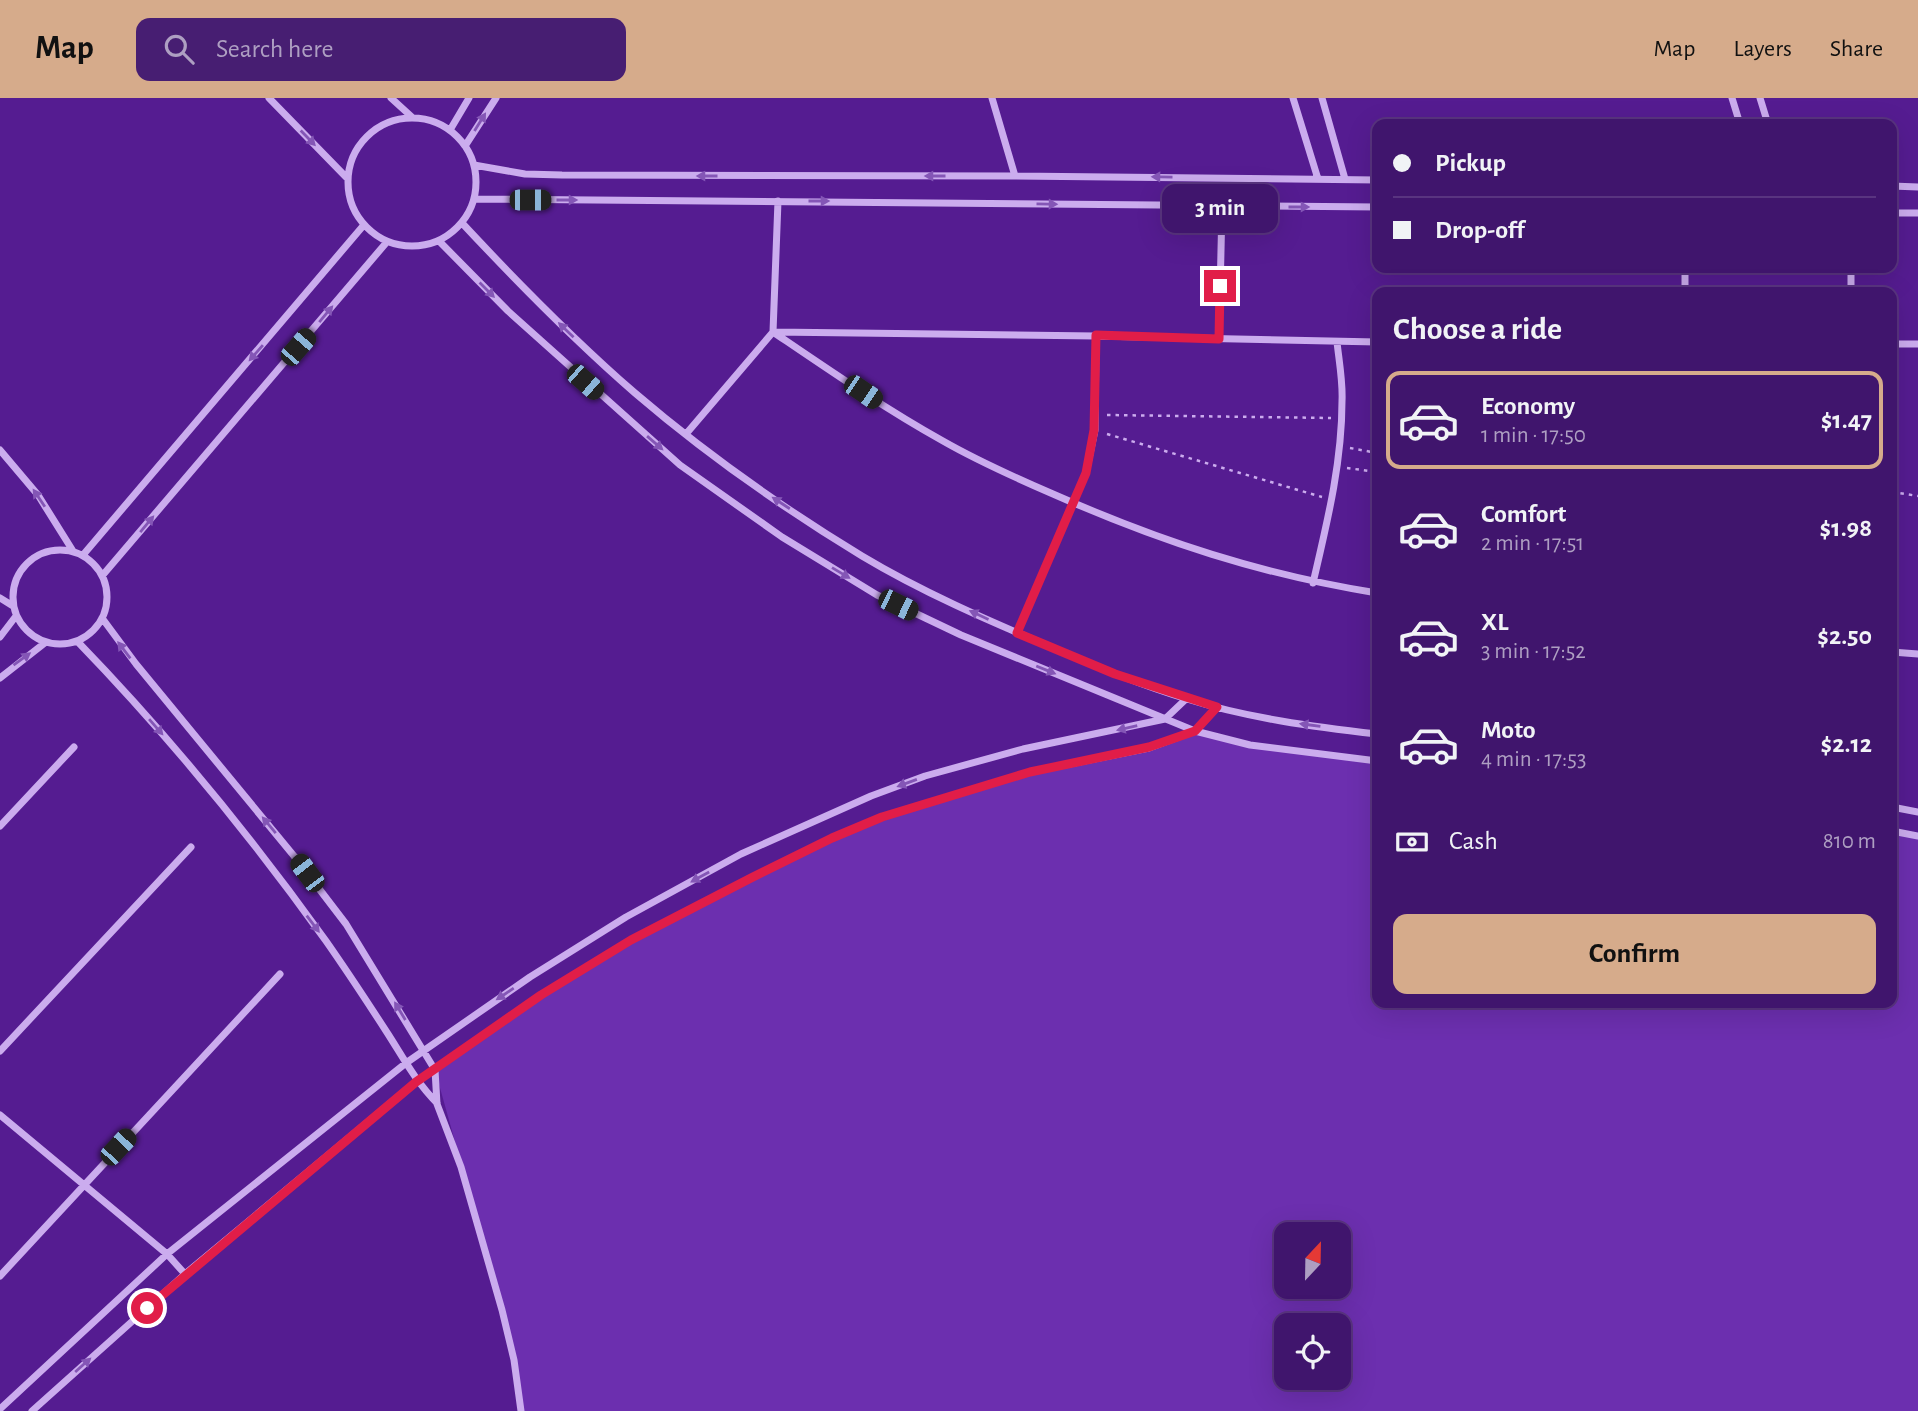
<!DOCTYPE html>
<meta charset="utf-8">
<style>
body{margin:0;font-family:"Alegreya Sans",sans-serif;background:#471e72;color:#f1f3f6;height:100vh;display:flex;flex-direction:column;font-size:26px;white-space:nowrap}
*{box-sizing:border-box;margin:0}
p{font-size:23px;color:#ae9fc2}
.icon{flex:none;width:38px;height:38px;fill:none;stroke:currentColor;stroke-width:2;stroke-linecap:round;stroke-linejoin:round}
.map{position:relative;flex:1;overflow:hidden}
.drawer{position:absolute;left:1372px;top:189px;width:525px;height:721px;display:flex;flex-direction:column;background:#40156d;border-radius:14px;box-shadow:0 7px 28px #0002,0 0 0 2px #593480}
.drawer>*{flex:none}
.guide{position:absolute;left:1372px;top:21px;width:525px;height:154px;border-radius:14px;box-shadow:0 7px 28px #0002,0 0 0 2px #593480;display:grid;align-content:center;height:154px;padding:0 21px;background:#40156d}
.needle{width:46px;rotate:22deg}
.buttons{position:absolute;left:1274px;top:1124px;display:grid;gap:14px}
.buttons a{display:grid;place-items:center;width:77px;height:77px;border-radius:14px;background:#40156d;box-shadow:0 7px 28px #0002,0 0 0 2px #593480;font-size:35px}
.end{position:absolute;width:32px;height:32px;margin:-16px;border:9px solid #e11d48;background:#fff;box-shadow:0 0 0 4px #fff}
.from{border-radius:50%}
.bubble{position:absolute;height:49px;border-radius:14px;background:#40156d;box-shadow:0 7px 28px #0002,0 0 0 2px #593480;font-size:23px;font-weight:700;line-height:49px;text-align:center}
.car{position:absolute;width:21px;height:42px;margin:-21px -10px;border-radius:9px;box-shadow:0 0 5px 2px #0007;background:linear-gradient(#222 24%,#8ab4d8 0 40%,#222 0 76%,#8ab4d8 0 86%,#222 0)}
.guide b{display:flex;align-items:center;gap:24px;height:66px;font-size:26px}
.guide b+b{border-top:2px solid #593480}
.guide i{width:18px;height:18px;background:#f1f3f6}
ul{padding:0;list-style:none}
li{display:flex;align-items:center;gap:21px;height:98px;margin:0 14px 10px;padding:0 7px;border:4px solid transparent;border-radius:14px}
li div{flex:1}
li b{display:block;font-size:26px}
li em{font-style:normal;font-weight:700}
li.on{border-color:#d6ab8b}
li>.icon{width:63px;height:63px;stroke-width:1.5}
h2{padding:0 21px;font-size:32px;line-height:84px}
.pay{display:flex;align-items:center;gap:18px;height:77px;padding:0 21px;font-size:26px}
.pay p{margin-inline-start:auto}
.cta{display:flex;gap:14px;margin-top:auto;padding:14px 21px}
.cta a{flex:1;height:80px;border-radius:14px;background:#d6ab8b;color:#111;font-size:28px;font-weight:700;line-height:80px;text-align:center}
header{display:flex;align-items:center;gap:42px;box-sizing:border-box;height:98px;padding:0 35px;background:#d6ab8b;color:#111}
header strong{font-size:33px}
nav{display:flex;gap:38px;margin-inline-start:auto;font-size:24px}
.search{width:490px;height:63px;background:#471e72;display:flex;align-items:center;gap:18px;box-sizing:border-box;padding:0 24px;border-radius:14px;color:#ae9fc2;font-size:26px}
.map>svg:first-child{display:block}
.green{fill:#6c2faf;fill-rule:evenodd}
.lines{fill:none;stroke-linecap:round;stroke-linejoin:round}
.path{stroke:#cbacee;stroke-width:2.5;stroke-dasharray:3.5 5;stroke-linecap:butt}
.minor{stroke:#cbacee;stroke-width:7}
.oneway{fill:#8456b6}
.route{stroke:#e11d48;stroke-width:9}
</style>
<header>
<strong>Map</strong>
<div class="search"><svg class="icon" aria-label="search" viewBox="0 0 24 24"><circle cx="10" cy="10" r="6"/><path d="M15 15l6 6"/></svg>Search here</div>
<nav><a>Map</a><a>Layers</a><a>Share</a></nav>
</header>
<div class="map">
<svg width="1918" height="1313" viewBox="0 0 1918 1313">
<rect width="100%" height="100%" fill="#551c91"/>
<path class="green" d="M1195,633l55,14 127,16v242h515v-171l26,5v574h-1398l-18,-101 -67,-240 106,-75 90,-55 201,-102 99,-38 168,-42zM1286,1136h53v52h-53zM1286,1227h53v52h-53z"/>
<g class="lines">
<path class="path" d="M1107,317l224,3
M1107,336l215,63
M1350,350l27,5
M1347,370l30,4
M1892,394l26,4"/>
<path class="minor" d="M269,0l77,79
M391,0l22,20
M992,0l23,78
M1293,0l25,81
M1322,0l23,81
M1732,0l8,26
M1760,0l8,26
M348 84a64 64 0 1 1 128 0a64 64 0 1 1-128 0Z
M450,32l19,-32
M465,48l31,-48
M474,67l51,9 37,1 453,1 362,4
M1892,88l26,1
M474,101l903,8
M1892,115h26
M462,125c55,59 112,117 173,170 70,60 148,115 227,163 60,36 125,64 189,91 45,19 89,38 136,52 61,19 127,28 190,35
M439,143l69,70 172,154 102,72 95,58 84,40 234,96 55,14 127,16
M1685,194v-24
M1851,194v-24
M773,234c56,38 111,76 170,109 35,20 73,37 110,53 109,48 207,80 324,99
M774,234l322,4 281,6
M1219,241l3,-133
M1892,246h26
M686,336l87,-102 5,-131
M0,352l38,45 35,56
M13 499a47 47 0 1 1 94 0a47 47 0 1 1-94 0Z
M83,457l280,-329
M102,478l284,-333
M1313,485c14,-60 29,-120 29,-182 1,-19 -3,-40 -5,-59
M0,500l13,8
M102,520l34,46 158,192 52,68 89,146 2,34 24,63 41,143 12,50 7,51
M1017,535l69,-160 9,-43 1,-94
M0,539l16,-21
M77,543c90,93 173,194 249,300 21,30 42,62 62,93 16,25 28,48 49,69
M1892,554l26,2
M0,580l46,-36
M1892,709l26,5
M0,728l74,-79
M1892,733l26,5
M0,953l191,-204
M0,1017l167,139 18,20
M0,1178l280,-302
M0,1311l167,-155 239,-191 124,-86 96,-60 115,-63 130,-58 54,-20 98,-27 142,-30 21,-20
M32,1313l153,-137 231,-192 125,-87 90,-55 120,-62 81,-40 50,-21 148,-45 119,-24 46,-17 22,-24"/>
</g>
<defs><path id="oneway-solid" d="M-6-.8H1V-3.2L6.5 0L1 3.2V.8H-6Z" transform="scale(1.75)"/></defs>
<g class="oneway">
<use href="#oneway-solid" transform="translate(480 24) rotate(-58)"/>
<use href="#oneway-solid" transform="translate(308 40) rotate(46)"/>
<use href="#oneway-solid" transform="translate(707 78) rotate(180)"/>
<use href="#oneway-solid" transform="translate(935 78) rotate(180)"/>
<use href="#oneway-solid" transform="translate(1162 79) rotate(-179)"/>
<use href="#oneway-solid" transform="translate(567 102)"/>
<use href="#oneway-solid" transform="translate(819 103)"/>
<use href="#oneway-solid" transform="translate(1047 106) rotate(1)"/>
<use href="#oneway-solid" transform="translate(1299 109)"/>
<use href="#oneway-solid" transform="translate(487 192) rotate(45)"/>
<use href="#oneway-solid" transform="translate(326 216) rotate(-50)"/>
<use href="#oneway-solid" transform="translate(566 232) rotate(-136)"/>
<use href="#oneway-solid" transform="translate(256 255) rotate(131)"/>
<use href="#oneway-solid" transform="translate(655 345) rotate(41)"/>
<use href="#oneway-solid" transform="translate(39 400) rotate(-124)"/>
<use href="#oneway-solid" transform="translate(781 405) rotate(-147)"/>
<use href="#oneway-solid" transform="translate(147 426) rotate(-50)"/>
<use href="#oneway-solid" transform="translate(841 475) rotate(31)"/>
<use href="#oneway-solid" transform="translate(979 517) rotate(-155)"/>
<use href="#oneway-solid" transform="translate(124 552) rotate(-127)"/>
<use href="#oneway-solid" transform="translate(22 561) rotate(-36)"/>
<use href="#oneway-solid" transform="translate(1046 572) rotate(22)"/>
<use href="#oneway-solid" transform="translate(1310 627) rotate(-172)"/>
<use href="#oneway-solid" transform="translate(156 629) rotate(49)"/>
<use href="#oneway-solid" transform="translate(1127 630) rotate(167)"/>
<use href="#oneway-solid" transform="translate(907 685) rotate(160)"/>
<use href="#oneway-solid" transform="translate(269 727) rotate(-130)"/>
<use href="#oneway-solid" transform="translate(700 779) rotate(151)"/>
<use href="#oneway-solid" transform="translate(313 826) rotate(53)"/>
<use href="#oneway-solid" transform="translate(505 896) rotate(146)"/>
<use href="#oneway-solid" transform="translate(400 913) rotate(-121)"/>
<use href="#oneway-solid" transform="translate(83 1267) rotate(-42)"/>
</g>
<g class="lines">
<path class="route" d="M147,1210l269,-226 125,-87 90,-55 120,-62 81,-40 50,-21 148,-45 119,-25 46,-16 22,-24 -102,-33 -98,-41 69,-160 8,-43 2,-95 123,4 1,-53"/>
</g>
</svg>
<div class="buttons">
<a><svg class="needle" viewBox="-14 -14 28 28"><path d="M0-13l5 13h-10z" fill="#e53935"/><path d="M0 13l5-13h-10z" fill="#ae9fc2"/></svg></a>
<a><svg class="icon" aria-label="locate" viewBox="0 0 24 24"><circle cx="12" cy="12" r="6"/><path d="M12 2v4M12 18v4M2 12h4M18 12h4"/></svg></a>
</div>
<i class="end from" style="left:147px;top:1210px"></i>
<i class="end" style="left:1220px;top:188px"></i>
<div class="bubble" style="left:1162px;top:86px;width:116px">3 min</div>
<i class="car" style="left:530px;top:102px;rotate:90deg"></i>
<i class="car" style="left:298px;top:249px;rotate:41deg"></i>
<i class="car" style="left:585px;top:284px;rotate:131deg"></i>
<i class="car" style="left:863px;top:294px;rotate:124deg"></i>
<i class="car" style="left:898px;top:507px;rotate:116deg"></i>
<i class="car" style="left:307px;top:775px;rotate:323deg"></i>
<i class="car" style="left:118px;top:1049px;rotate:43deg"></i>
<div class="guide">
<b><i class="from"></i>Pickup</b>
<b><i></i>Drop-off</b>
</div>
<section class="drawer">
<h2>Choose a ride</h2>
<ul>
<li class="on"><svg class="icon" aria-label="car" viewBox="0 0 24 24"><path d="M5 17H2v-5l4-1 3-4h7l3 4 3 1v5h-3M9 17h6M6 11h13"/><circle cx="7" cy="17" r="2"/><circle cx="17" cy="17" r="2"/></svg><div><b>Economy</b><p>1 min · 17:50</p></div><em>$1.47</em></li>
<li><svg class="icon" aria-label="car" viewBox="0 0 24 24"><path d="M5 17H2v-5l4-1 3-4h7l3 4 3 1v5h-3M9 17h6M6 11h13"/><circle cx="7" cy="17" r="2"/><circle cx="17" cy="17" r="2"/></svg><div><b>Comfort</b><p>2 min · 17:51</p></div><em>$1.98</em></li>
<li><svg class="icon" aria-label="car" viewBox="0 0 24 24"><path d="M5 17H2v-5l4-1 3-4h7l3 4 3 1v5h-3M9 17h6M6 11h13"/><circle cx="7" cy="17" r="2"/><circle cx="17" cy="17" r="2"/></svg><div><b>XL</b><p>3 min · 17:52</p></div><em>$2.50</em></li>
<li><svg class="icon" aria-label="car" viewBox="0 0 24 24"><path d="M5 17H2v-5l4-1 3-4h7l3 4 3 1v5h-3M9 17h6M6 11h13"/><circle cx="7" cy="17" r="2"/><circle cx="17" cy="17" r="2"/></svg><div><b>Moto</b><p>4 min · 17:53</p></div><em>$2.12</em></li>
</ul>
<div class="pay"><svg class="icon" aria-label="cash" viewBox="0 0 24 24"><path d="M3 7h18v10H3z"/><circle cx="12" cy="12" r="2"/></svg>Cash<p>810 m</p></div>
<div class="cta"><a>Confirm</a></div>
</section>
</div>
